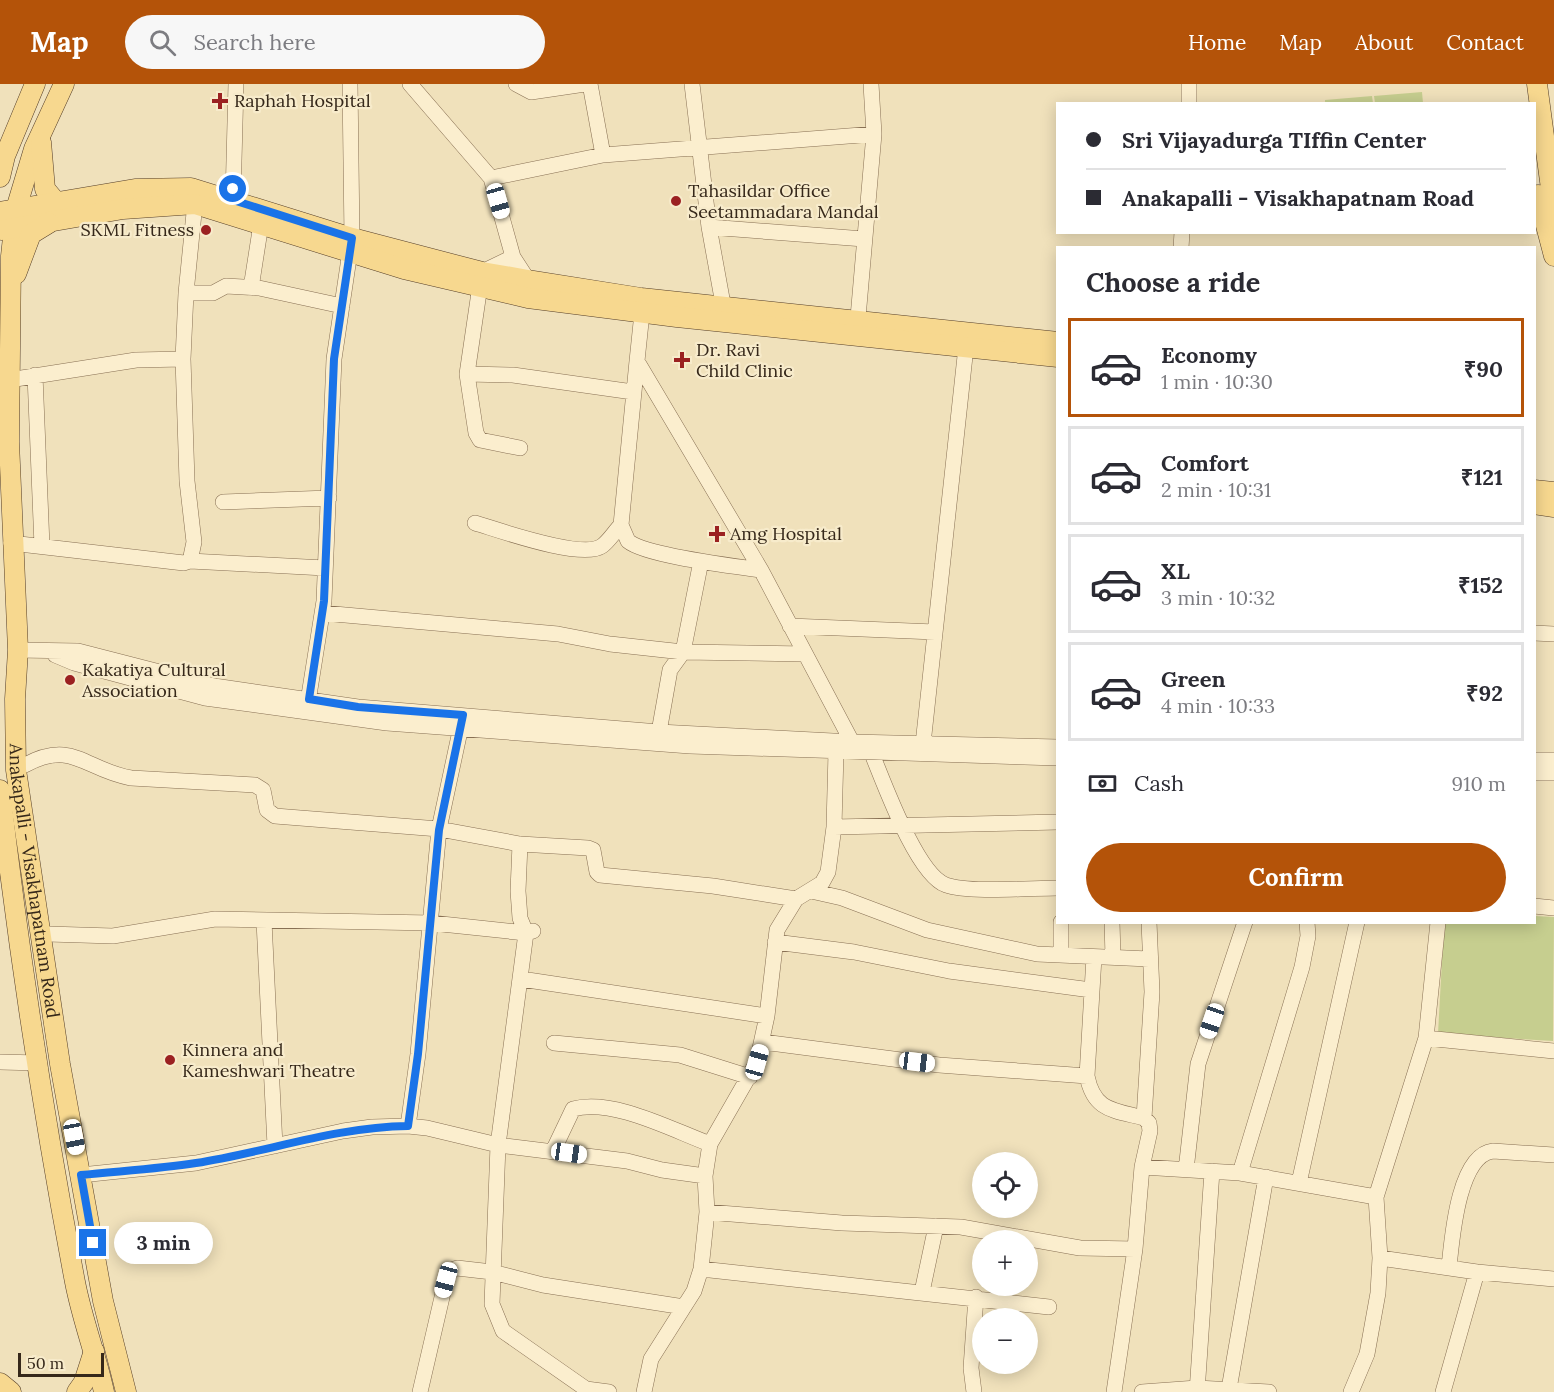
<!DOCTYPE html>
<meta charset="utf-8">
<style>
body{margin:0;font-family:Lora,serif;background:#f7f7f7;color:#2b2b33;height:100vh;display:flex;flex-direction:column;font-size:22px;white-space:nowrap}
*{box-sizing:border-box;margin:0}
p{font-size:20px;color:#7c7c81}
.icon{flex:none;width:33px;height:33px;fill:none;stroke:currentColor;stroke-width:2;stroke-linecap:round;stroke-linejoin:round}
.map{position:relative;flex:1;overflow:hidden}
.panel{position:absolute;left:1056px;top:162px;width:480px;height:678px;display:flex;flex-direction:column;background:#fff;border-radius:0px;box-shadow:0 3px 15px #0003}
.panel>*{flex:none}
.top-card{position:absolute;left:1056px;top:18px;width:480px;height:132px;border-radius:0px;box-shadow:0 3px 15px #0003;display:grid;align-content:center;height:132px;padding:0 30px;background:#fff}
.controls{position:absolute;left:972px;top:1068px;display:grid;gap:12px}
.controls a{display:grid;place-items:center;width:66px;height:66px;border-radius:50%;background:#fff;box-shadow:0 3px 15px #0003;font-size:30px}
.scale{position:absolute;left:18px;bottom:15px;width:86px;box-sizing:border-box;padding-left:6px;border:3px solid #36281a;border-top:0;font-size:16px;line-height:21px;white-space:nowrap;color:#36281a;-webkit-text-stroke:4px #f7ebcb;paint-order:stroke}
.end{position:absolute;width:27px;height:27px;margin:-14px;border:8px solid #1a73e8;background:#fff;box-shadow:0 0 0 3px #fff}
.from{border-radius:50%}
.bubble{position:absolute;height:42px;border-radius:21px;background:#fff;box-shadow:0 3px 15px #0003;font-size:20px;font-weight:700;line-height:42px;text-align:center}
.car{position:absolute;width:18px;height:36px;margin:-18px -9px;border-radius:8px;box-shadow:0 0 4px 2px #0007;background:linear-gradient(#fff 24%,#345 0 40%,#fff 0 76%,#345 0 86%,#fff 0)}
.top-card b{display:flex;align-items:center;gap:21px;height:57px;font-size:22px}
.top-card b+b{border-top:2px solid #e1e1e2}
.top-card i{width:15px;height:15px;background:#2b2b33}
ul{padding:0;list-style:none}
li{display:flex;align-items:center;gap:18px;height:99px;margin:0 12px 9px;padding:0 18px;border:3px solid #e1e1e2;border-radius:0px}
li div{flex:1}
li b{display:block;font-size:22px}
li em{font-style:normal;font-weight:700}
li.active{border-color:#b45309}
li>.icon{width:54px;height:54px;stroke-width:1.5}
h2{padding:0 30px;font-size:27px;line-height:72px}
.pay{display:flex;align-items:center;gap:15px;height:66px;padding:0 30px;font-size:22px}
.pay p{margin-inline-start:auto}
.primary-button{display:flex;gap:12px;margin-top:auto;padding:12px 30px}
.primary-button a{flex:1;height:69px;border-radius:36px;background:#b45309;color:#fff;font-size:24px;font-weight:700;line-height:69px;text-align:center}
header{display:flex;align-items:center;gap:36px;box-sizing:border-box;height:84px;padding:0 30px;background:#b45309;color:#fff}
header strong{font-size:28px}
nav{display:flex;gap:33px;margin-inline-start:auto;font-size:21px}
.search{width:420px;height:54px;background:#f7f7f7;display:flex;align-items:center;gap:15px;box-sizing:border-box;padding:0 21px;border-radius:33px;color:#7c7c81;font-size:22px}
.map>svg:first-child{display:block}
.green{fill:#c6ce8f}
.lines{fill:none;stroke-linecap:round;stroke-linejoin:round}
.minor-casing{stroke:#887054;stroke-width:16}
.major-casing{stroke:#553e29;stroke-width:21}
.minor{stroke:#fbeece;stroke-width:15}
.major{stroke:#f7d88f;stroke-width:20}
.route{stroke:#1a73e8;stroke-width:8}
.poi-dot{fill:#9b2121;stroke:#f7ebcb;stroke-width:2}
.labels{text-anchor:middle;stroke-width:4.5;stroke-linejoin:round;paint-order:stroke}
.poi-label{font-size:18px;fill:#36281a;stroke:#f7ebcb;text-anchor:start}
.street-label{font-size:18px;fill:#36281a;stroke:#f7ebcb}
</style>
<header>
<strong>Map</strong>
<div class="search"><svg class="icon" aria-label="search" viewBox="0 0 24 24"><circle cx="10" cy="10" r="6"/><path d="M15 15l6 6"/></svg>Search here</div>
<nav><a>Home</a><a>Map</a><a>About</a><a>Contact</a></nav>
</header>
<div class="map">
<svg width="1554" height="1308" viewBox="0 0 1554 1308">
<rect width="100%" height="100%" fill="#f0e1bb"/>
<path class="green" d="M1422,8l1,11h-48l-1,-7z
M1372,12l1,7h-48v-3z
M1535,832l19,1 -1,124 -115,-7 6,-111 90,-1z"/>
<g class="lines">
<defs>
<path id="minor" d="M410,0l81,94 22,79 15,23
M516,0l15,8 54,-8
M590,0l13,71 271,-21
M692,0l17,143 16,88
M1189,20v-20
M491,94l112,-23
M233,115l3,-115
M709,143l155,12
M1181,164l1,-16
M513,173l-31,15 -15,102 9,59 4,7 40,8
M251,204l10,-64
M186,209h27l13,-7 33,2 83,18
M642,229l-5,48 124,209 91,172 20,12c12,29 45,121 74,131 22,8 86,3 112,3
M857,245l17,-195 -3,-50
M637,277l-16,164 7,16c18,15 106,25 133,29
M467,290l46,1 120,17
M35,291l7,171
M9,296l127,-20 47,-1 3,-66 10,-100
M223,418l106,-4
M475,439c24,7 107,37 127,23 7,-5 13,-15 19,-21
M11,459l173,20 6,-2 4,-19 -7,-61 -4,-122
M190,477l135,7
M323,529l235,21 52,10 73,8 122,2
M790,542l145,6
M1534,549l20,1
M18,566l60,1 136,35 144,21 301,25 193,10 206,5
M55,571l19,8 131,35 182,25 303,23 368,12
M307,624l17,-107 10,-242 18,-121 -2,-154
M659,648l11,-62 13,-18 18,-91
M923,660l43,-397
M1534,676h20
M25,681c48,-26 60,5 106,13l124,7 8,5 4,20 8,6 164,13 81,15 68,4 5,2 4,22 3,3 113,11 83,13
M1534,689h20
M834,743l224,-5
M520,760l-2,47 2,27 6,15 7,-2
M811,807l31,7 85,32 110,24 112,5
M1534,822l20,2
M264,837l11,225
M1112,838l1,35
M1438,838l-12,116 128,13
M48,850l65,2 102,-17 217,4 94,10 -28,212 -6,159 11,27 83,58 23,3
M775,858l79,10 95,19 142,19
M1061,871v-33
M1094,873l-7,119c7,35 26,34 57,42l5,5 1,8 -8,36 -7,82 -21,143
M521,895l246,37
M763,958l176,23 148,11
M554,959l126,12 70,22
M0,978l39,1
M1144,1034l8,-126 -3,-70
M408,1042l10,-72 21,-225 24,-112
M553,1067l20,-42c40,-11 99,21 137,35
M1142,1083l98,6 136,24
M1186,1086l12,-106 47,-142
M1240,1089l62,-206 6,-31 -1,-14
M81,1091l115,-12 147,-32 29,-4 36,-1 19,2 71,17 129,16 35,9 43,6
M1299,1099l58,-261
M707,1128l135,11 119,4 119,21 55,1
M1380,1174l97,14 77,7
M1449,1183c3,-28 9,-112 44,-116l61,4
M701,1185l348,38
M922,1208l14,-66
M1229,1305l37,-212
M420,1308l26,-112 5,-10 6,-2 35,4 51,13 141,22
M644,1308l7,-33 43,-68 7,-22 6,-57 -2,-36 5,-32 47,-82 10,-46 10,-86 19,-31 26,-16 6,-11 6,-45 2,-75
M974,1308l-3,-24 5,-71
M1142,1308l55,-4 72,4
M1197,1308l15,-221
M1351,1308l16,-38 11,-61 2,-35 -4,-61 50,-159
M1443,1308l34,-120"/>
<g id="major">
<path id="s1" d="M64,0l-30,65 -18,60 -5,47 -2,186 9,208 -3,49 1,71 44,294 43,237 23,91"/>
<path d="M1537,0l17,127"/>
<path d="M41,58l4,47 11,13"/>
<path d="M0,93l5,-21 30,-72"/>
<path d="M1538,111l16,61"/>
<path d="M0,128l135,-23 56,-1 161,50 130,34 46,8 113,18 417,44"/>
<path d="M2,146l121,-21 72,-5 209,65 124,29 149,19 381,40"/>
<path d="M16,190l15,-40 18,-11"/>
<path d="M1534,406l20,2"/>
<path d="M1534,420l20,3"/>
<path d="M0,706c19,164 44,329 75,492 7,37 21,73 29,110"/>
<path d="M0,1299l11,9"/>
<path d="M77,1308l7,-10 10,-31"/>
</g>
</defs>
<use href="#minor" class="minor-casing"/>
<use href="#major" class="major-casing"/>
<use href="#minor" class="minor"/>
<use href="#major" class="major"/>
</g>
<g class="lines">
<path class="route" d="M93,1159l-12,-68c38,-4 77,-6 115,-12 71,-11 139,-36 212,-37l10,-72 21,-224 24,-115 -105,-8 -49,-8 15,-98 10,-242 18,-121 -119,-38v-11"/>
</g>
<g class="poi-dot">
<path d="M217 8h6v6h6v6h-6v6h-6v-6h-6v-6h6z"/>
<circle cx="676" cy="117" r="6"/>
<circle cx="206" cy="146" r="6"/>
<path d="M679 267h6v6h6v6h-6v6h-6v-6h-6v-6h6z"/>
<path d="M714 441h6v6h6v6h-6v6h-6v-6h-6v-6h6z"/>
<circle cx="70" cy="596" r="6"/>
<circle cx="170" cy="976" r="6"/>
</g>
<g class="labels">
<g class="poi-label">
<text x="234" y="23">Raphah Hospital</text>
<text x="688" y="113">Tahasildar Office<tspan x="688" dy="21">Seetammadara Mandal</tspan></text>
<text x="194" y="152" text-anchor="end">SKML Fitness</text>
<text x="696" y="272">Dr. Ravi<tspan x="696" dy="21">Child Clinic</tspan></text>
<text x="730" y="456">Amg Hospital</text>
<text x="82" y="592">Kakatiya Cultural<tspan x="82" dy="21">Association</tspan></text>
<text x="182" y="972">Kinnera and<tspan x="182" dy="21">Kameshwari Theatre</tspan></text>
</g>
<g class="street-label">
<text dy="6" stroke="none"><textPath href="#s1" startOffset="808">Anakapalli - Visakhapatnam Road</textPath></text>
</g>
</g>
</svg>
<div class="controls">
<a><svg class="icon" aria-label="locate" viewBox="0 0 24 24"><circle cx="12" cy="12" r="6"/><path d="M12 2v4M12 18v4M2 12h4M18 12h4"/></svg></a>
<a>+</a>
<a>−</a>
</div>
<div class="scale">50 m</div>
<i class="end from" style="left:233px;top:105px"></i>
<i class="end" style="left:93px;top:1159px"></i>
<div class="bubble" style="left:114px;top:1138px;width:99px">3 min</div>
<i class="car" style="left:498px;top:117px;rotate:164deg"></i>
<i class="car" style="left:1212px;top:937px;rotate:199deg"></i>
<i class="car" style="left:757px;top:978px;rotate:16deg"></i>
<i class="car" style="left:917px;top:978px;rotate:97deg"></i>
<i class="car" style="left:74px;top:1053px;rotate:169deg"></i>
<i class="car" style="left:569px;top:1069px;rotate:98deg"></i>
<i class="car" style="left:446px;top:1196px;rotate:195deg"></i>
<div class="top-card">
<b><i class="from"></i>Sri Vijayadurga TIffin Center</b>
<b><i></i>Anakapalli - Visakhapatnam Road</b>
</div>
<section class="panel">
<h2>Choose a ride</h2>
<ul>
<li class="active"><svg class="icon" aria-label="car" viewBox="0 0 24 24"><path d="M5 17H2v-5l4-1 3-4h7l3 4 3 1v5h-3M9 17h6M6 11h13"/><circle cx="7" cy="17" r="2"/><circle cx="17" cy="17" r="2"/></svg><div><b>Economy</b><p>1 min · 10:30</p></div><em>₹90</em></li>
<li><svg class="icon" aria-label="car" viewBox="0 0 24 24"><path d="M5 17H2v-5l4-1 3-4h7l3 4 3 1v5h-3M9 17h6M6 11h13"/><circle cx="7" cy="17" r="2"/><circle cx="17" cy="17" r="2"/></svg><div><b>Comfort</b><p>2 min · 10:31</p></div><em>₹121</em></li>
<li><svg class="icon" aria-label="car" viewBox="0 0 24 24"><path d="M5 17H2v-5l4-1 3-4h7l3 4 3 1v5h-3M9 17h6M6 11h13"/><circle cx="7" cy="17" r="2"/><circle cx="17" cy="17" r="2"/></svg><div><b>XL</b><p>3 min · 10:32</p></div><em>₹152</em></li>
<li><svg class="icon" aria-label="car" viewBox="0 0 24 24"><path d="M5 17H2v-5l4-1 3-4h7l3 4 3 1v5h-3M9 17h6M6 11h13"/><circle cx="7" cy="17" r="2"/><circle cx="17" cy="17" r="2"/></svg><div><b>Green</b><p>4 min · 10:33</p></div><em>₹92</em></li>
</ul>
<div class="pay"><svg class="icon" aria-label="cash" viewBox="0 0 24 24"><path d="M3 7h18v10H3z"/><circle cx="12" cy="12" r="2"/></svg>Cash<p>910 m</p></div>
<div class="primary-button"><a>Confirm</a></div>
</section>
</div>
